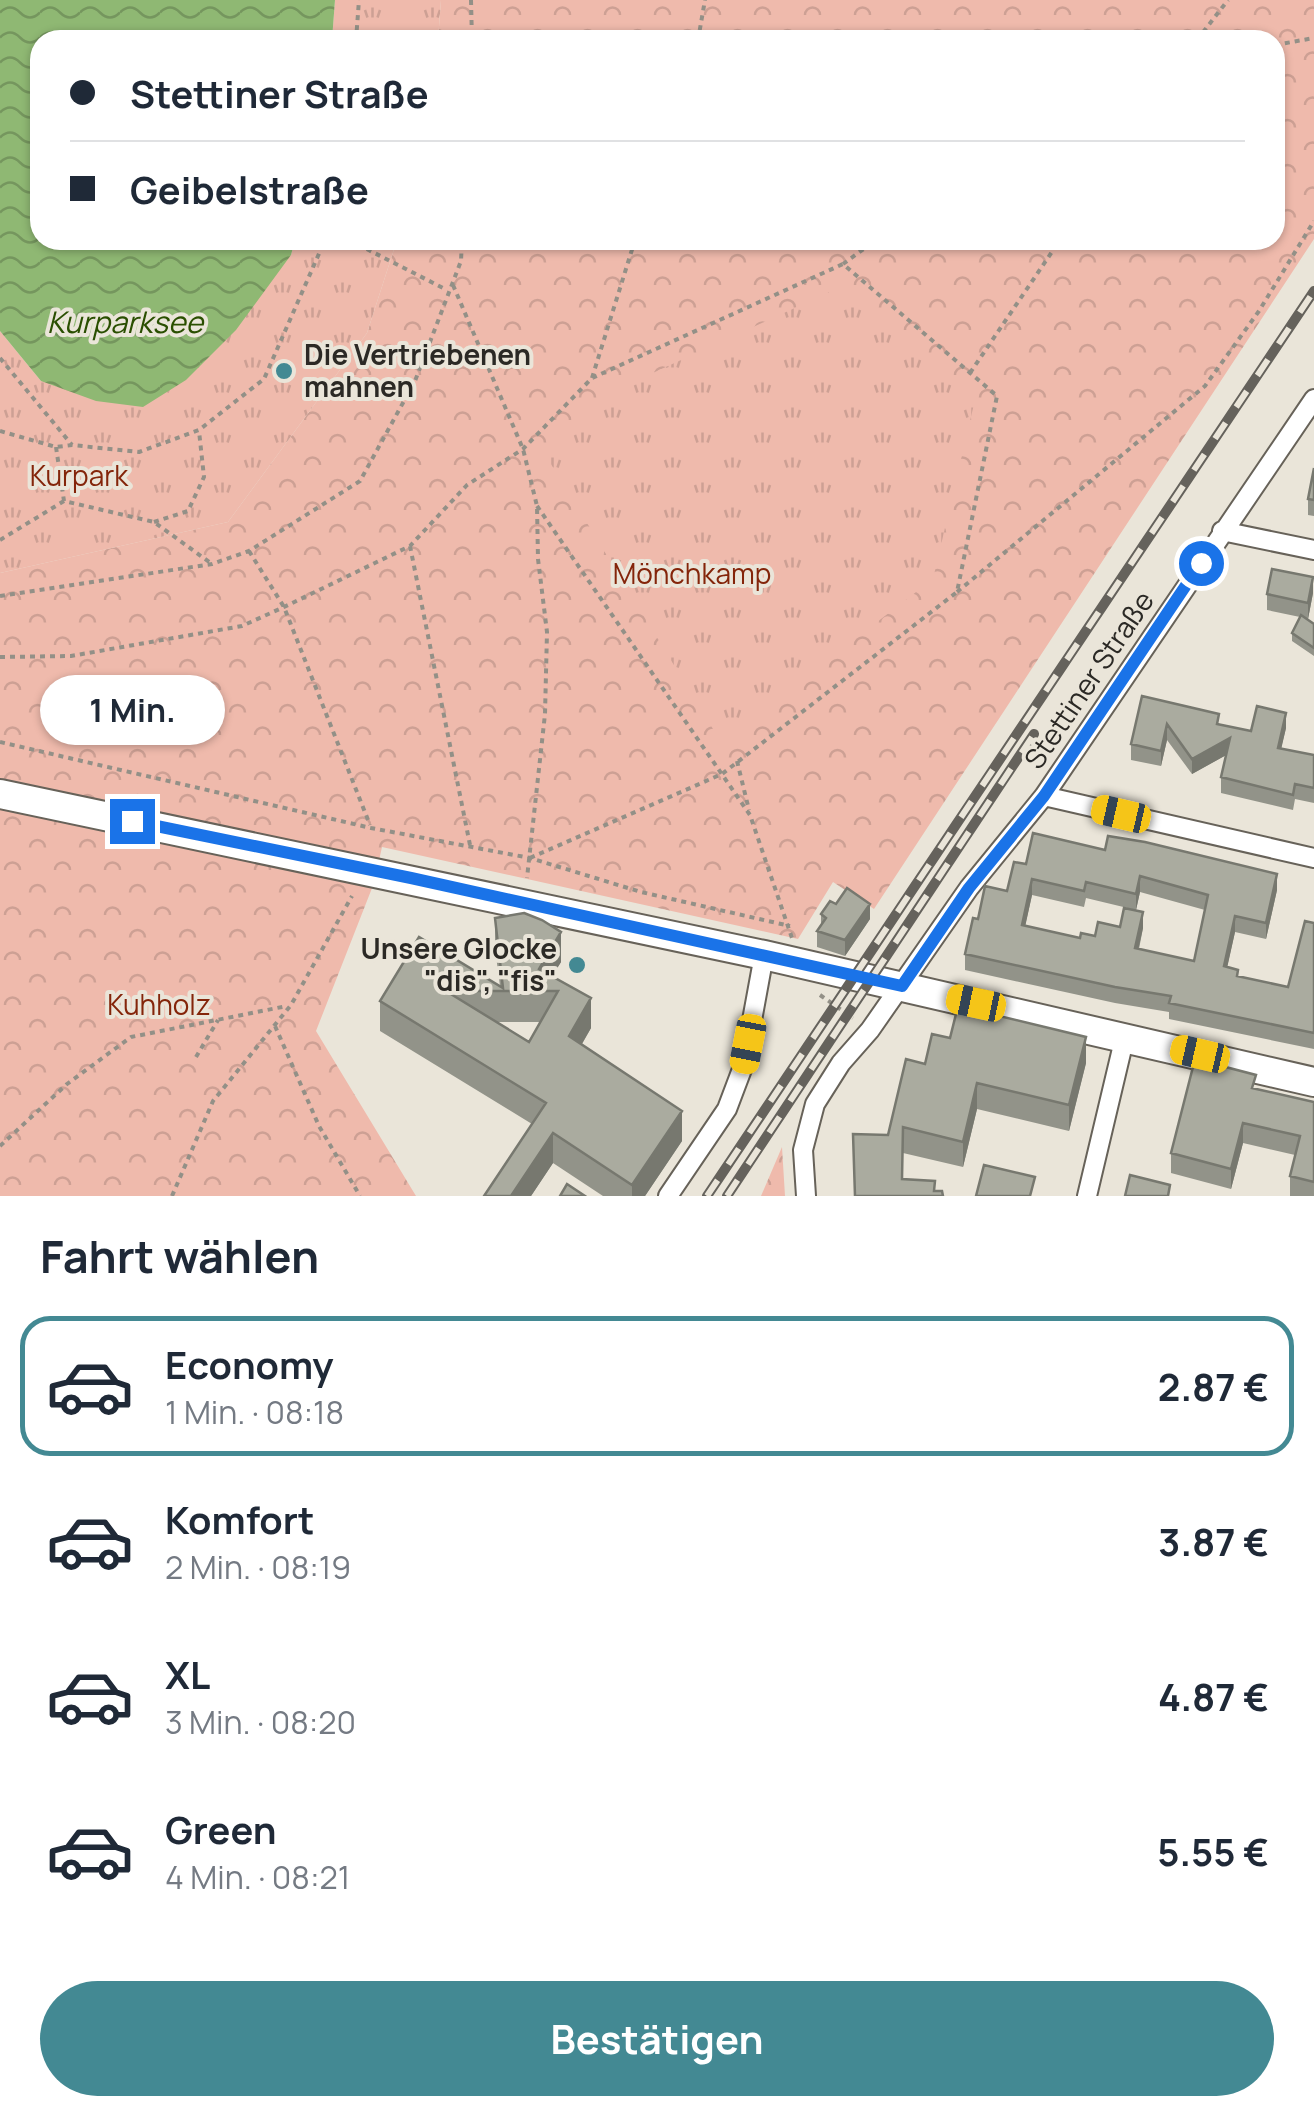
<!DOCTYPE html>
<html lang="de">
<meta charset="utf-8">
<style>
body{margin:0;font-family:Manrope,sans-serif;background:#f2f2f3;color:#1f2937;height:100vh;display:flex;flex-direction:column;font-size:38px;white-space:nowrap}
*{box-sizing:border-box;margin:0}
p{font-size:32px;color:#747a83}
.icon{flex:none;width:55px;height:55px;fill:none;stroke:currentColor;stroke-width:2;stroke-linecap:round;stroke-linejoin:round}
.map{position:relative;height:1196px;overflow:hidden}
.drawer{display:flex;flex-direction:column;background:#fff;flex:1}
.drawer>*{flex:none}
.hud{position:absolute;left:30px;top:30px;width:1255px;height:220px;border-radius:30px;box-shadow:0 2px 8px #0004;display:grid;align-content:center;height:220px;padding:0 40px;background:#fff}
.end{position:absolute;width:45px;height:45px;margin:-22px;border:12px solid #1a73e8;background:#fff;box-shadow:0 0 0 5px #fff}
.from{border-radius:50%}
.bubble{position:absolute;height:70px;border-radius:35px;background:#fff;box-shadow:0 2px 8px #0004;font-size:32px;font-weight:700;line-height:70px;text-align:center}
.car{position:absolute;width:30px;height:60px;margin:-30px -15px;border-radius:12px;box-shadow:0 0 8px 2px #0007;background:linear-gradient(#f5c518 24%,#345 0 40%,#f5c518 0 76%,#345 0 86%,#f5c518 0)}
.hud b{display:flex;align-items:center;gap:35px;height:95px;font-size:38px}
.hud b+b{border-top:2px solid #e0e1e3}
.hud i{width:25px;height:25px;background:#1f2937}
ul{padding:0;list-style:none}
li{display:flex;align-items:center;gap:30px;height:140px;margin:0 20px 15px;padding:0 20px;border:5px solid transparent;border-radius:30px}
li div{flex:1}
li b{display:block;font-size:38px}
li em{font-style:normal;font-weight:700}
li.on{border-color:#438993}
li>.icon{width:90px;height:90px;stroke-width:1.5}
h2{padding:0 40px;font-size:45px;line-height:120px}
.cta{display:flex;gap:20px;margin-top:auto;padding:20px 40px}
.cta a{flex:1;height:115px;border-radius:60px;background:#438993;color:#fff;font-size:40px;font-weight:700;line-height:115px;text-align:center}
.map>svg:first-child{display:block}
.forest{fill:url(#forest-crowns)}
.park{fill:url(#park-tufts)}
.water{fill:url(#water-waves)}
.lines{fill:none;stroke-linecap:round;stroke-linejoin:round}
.street-casing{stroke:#676259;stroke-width:22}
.secondary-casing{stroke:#676259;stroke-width:32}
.path{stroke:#939087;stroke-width:4;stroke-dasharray:5 5;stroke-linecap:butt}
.street{stroke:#fff;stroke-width:18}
.secondary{stroke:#fff;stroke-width:28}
.rail-casing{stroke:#65625c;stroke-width:10}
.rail{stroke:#eae5d9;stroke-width:6;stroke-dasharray:19;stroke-linecap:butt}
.wall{fill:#929389;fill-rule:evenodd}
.shaded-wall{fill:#77786f}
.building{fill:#aaab9f;stroke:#77786f;stroke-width:2.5;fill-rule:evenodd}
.route{stroke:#1a73e8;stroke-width:12}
.poi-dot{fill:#438993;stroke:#eae5d9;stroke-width:4}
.labels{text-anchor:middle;stroke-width:8;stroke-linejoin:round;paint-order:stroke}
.poi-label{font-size:28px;font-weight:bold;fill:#2b2925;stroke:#eae5d9;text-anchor:start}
.park-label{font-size:28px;fill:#84250a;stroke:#eae5d9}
.street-label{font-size:28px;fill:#2b2925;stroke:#eae5d9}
.water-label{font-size:30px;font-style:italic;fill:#2a4f01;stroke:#eae5d9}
</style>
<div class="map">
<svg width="1314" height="1196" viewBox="0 0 1314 1196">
<defs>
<pattern id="forest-crowns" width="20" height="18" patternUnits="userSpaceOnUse" patternTransform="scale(2.5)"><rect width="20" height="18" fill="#efbaac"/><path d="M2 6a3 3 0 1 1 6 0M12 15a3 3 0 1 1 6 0" fill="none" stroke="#cda094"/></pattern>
<pattern id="park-tufts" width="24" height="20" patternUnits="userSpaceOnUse" patternTransform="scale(2.5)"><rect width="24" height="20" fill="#efbaac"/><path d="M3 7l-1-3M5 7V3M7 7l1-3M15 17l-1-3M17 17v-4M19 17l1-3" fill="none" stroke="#cda094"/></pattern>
<pattern id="water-waves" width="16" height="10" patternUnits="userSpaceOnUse" patternTransform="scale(2.5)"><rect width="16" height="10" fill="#8fb873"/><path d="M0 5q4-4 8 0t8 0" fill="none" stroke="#75965e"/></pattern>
</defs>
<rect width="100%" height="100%" fill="#eae5d9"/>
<path class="forest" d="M441,0h873v239l-440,670 -41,-27 -35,57 -416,-92 -8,36 -58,148 100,165h-416v-623l228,-51 139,-189 30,-93h878v-200h-837z
M782,1147l3,49h-24z"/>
<path class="park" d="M335,0h106l-3,40h-106z
M295,240h102l-30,93 -139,189 -228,51v-242l41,50 250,-126z
M845,285l129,119 -41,175 -212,163 -175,-286 13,-19 50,-44z"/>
<path class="water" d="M0,0h335l-3,40h-292v200h255l-4,15 -55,75 -50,50 -43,27 -47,-6 -55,-20 -41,-50z"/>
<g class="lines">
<defs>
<path id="street" d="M1222,531l92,19
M1044,796l270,62
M668,1196l59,-87 17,-45 20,-109
M806,1196l-3,-46 12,-46 26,-41 29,-33 99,-142 75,-92 270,-397
M1087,1196l38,-160"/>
<path id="secondary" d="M0,794l764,161 550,127"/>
</defs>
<use href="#street" class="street-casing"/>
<use href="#secondary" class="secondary-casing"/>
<path class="path" d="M471,0l1,40
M356,40l3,-40
M698,40l7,-40
M1197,40l31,-40
M1275,45l39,-7
M349,240l98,50
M843,264l33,-24
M453,285l70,164 14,57 1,53 9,73 -2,82 -18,164
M0,358l72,87
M970,373l90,-133
M592,378l43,-138
M0,431l56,16 16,-2 67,7 60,-22 65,-51 61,-139
M56,447l8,54 90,21 58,42
M537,506l213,309 42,123
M154,522l34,-11 16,-34 -5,-46
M0,540l64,-39
M410,546l60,299
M249,551l35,56 86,218
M957,592l248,-206 54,-75 55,-90
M0,596l212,-32 37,-13 111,-70 55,-100 46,-120 1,-21
M0,657l71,-1 171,-30 42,-19 126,-61 57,-61 56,-36 69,-71 251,-114 154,132 -40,196 -235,182 -192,84
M0,742l371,86 159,30 111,34 149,34
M737,761l12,49
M820,995l33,23
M275,1026l44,100 41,70
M196,1057l22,-37
M0,1146l67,-62 64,-47 156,-31
M172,1196l41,-95 78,-96 61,-109"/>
<use href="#street" class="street"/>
<use href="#secondary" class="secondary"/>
<defs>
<path id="rail" d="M707,1196l607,-905
M727,1196l307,-462"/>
</defs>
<use href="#rail" class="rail-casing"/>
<use href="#rail" class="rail"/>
</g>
<path class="wall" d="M1314,468v48l-6,-1v-16z
M1313,593l-5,26 6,5v32l-22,-15v-8l8,-16 -33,-7v-16z
M1142,696l77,28 32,7 35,-3 -5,20 33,7v48l-19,-4 -2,11 -72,-17v-16l5,-22 -34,19 -25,-34 -6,26 -30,-6v-16z
M1105,850l172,40 -11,49 -31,-7 -8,35 11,10 50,10 26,-64v126l-145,-30v-7l-54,-9 -150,-33v-16l13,-35 29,-28 19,-27zM1140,892l65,18 -11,51 -55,-12 4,-21 -23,-1 -25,9 -15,2 -55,-12 7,-31 52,12 2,-9 50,12z
M821,914l49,5 -25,37 -28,-9v-16l4,-6z
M495,918l66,44 -9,14 39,52 -9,16 100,97 -37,55h-42l-50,-33 -22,33h-47l48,-72 -152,-93v-30l39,-64 81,49 -5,-38zM495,1022h46l-12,20z
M1086,1063l-17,68 -92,-22 -14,58 -60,-14 -49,43 71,-132z
M1256,1089l58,13v94h-24v-20l5,-21 -52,-12 -12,46 -60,-16v-20z"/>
<path class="shaded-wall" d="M1313,577v16l-5,26v-16z
M1286,713v15l-8,35v-15z
M1167,724v16l-6,26v-15z
M1230,738v15l-38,21v-15z
M1277,874v16l-11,49v-16z
M1140,876v16l-4,18v-16z
M1032,879v16l-10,46v-16z
M870,904v15l-25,37v-16z
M1143,912v16l-8,36v-16z
M1235,916v16l-11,50v-16z
M561,932v30l-18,29 -4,-22z
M591,998v30l-22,38v-30z
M1086,1037v26l-17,68v-26z
M977,1083v26l-14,58v-25z
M682,1111v30l-37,55h-13v-11z
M1243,1123v20l-12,46v-20z
M553,1133v30l-22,33h-20z"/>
<path class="building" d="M1314,468v32l-6,-1z
M1272,569l41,8 -5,26 -41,-9z
M1301,615l13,9v24l-22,-15z
M1142,696l77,18 -2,10 34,7 6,-25 29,7 -8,35 36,7v33l-19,-4 -2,11 -72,-18 9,-39 -38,21 -25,-35 -6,27 -30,-7z
M1033,833l72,17 3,-14 37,6 132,32 -11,49 -31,-7 -11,50 14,4 -1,6 51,11 17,-66 9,2v110l-145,-30 2,-7 -56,-9 -150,-33 8,-36 5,1 7,-33 22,5 7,-29 12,2zM1140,876l68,19 -14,66 -59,-13 8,-36 -19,-4 -4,19 -22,-5 -3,14 -14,-3 -1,5 -58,-13 10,-46 52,12 2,-9 50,12z
M847,888l23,16 -25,36 -28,-9 9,-13 -5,-4 9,-13 6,3z
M524,913l18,7 19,12 -22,37 52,29 -22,38 113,75 -50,74 -79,-52 -42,63h-27l62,-93 -166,-102 39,-64 84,51 -8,-70zM446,991h112l-29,51z
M958,1006l128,31 -17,68 -92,-22 -14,59 -60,-15 -1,52 33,2 -1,10h8l1,5h-88l-2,-62 35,1 18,-76 19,5 7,-30 18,4z
M1195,1059l61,16 -4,13 62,14v80l-24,-6 10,-40 -57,-13 -12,46 -60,-16z
M984,1165l51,12 -5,19h-54z
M1130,1175l40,10 -2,11h-43z
M567,1184l18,12h-25z"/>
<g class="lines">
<path class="route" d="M132,821l279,57 491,108 67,-98 75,-92 157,-233"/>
</g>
<g class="poi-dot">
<circle cx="284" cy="371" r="10"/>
<circle cx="577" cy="965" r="10"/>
</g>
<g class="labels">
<g class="poi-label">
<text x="304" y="365">Die Vertriebenen<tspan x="304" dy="32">mahnen</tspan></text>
<text x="557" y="959" text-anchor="end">Unsere Glocke<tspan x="557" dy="32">"dis", "fis"</tspan></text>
</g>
<g class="park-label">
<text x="79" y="486">Kurpark</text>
<text x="692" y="584">Mönchkamp</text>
<text x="159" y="1015">Kuhholz</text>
</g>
<g class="street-label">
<text transform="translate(1089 680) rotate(-56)" y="10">Stettiner Straße</text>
</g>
<g class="water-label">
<text x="125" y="333">Kurparksee</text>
</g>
</g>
</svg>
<i class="end from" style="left:1201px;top:563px"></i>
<i class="end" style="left:132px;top:821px"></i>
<div class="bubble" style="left:40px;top:675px;width:185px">1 Min.</div>
<i class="car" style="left:1121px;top:814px;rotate:283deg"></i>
<i class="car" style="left:976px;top:1003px;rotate:282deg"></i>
<i class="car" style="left:748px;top:1044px;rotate:191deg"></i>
<i class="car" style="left:1200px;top:1054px;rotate:283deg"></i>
<div class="hud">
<b><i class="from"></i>Stettiner Straße</b>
<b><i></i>Geibelstraße</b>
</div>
</div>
<section class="drawer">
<h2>Fahrt wählen</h2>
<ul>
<li class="on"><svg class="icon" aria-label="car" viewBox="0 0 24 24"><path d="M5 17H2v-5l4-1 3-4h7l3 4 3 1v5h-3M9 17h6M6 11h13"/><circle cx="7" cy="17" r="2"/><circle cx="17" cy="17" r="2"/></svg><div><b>Economy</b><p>1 Min. · 08:18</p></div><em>2.87 €</em></li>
<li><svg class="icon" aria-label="car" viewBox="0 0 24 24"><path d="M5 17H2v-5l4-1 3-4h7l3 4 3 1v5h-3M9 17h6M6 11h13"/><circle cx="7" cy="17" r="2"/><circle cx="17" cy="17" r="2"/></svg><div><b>Komfort</b><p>2 Min. · 08:19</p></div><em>3.87 €</em></li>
<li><svg class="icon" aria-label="car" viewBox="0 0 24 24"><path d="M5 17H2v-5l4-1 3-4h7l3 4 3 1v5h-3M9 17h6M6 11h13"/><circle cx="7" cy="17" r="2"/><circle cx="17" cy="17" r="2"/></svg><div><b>XL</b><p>3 Min. · 08:20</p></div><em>4.87 €</em></li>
<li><svg class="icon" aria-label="car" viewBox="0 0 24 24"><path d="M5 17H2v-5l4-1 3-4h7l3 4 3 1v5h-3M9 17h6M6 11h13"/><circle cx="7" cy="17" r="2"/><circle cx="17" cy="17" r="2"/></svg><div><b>Green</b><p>4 Min. · 08:21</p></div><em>5.55 €</em></li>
</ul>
<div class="cta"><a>Bestätigen</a></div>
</section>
